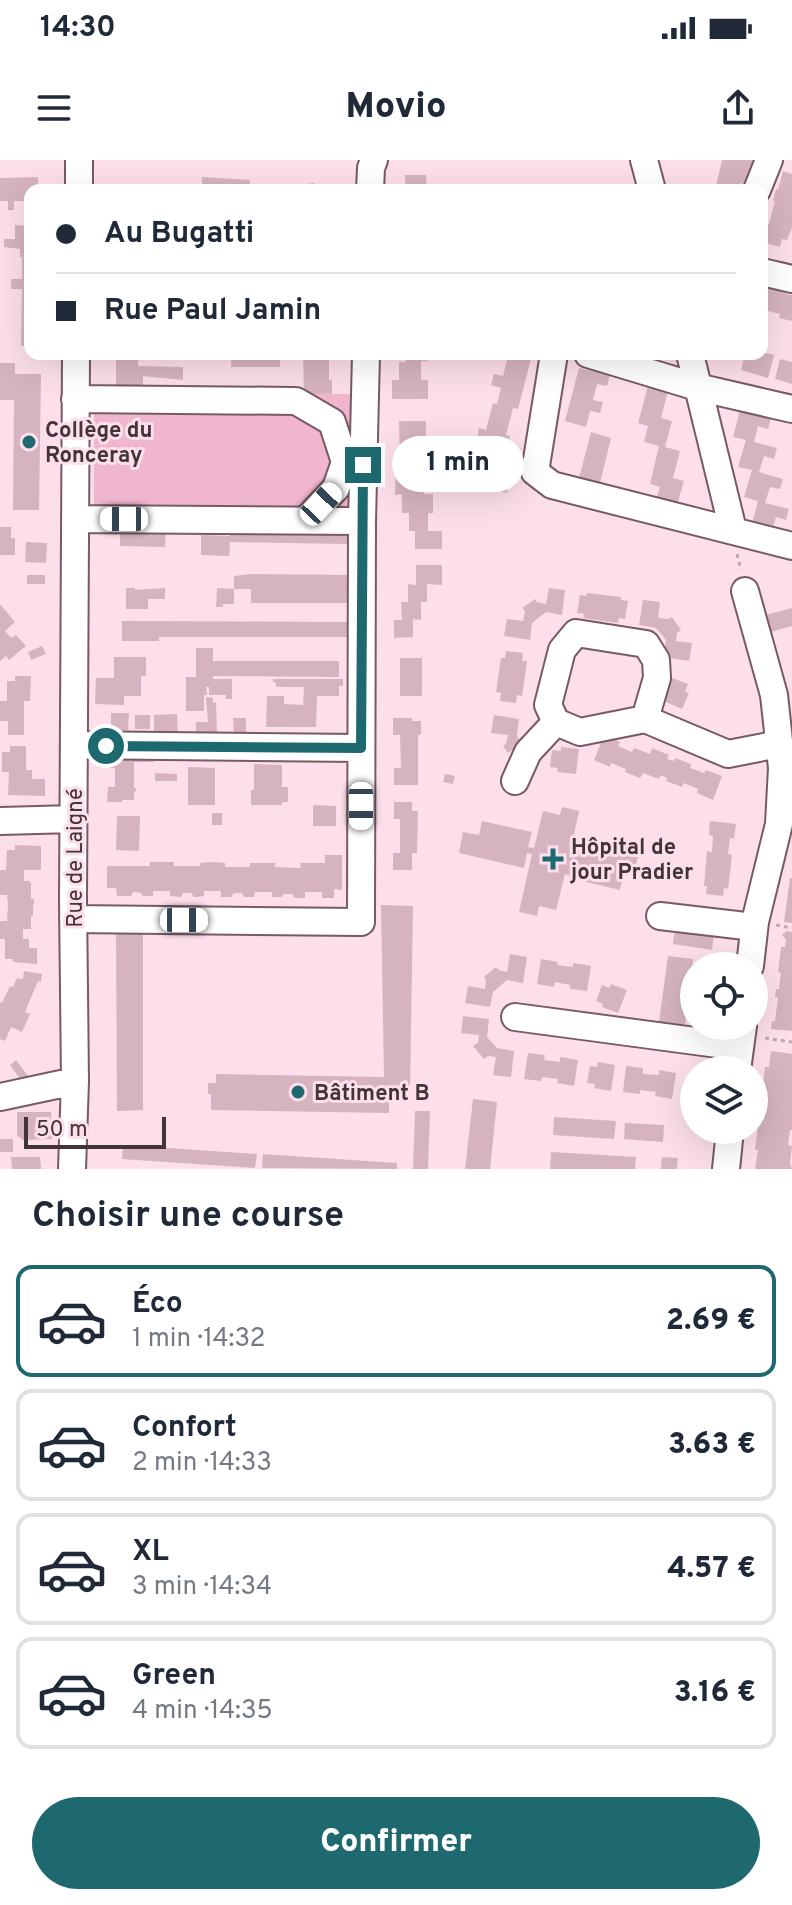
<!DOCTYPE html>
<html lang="fr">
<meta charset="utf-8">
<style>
body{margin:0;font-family:Overpass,sans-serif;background:#f2f2f3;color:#1f2937;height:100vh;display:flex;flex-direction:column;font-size:30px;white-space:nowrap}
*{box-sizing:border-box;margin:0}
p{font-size:26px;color:#747a83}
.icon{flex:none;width:44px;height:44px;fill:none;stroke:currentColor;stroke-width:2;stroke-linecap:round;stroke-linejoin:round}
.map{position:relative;height:1009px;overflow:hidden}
.panel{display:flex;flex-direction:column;background:#fff;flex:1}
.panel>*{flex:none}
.hud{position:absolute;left:24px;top:24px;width:744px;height:176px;border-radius:16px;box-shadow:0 8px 32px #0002;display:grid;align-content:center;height:176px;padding:0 32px;background:#fff}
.buttons{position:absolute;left:680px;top:792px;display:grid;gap:16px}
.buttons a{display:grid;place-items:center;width:88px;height:88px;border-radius:50%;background:#fff;box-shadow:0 8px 32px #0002;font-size:40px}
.scale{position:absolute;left:24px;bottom:20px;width:142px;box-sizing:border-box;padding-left:8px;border:4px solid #423439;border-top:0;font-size:22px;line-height:28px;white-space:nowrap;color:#423439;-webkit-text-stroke:6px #fcdfea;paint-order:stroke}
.end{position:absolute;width:36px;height:36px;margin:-18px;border:10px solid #1d696f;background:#fff;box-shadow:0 0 0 4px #fff}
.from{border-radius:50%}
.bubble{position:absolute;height:56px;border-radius:28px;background:#fff;box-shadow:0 8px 32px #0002;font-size:26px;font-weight:800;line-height:56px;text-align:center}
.car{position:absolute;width:24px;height:48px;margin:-24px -12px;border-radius:10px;box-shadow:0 0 6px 2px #0007;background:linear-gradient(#fff 24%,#345 0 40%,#fff 0 76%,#345 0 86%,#fff 0)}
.hud b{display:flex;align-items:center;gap:28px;height:76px;font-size:30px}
.hud b+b{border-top:2px solid #e0e1e3}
.hud i{width:20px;height:20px;background:#1f2937}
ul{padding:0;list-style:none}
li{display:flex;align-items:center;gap:24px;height:112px;margin:0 16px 12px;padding:0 16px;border:4px solid #e0e1e3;border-radius:16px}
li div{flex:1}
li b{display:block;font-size:30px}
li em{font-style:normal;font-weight:800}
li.active{border-color:#1d696f}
li>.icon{width:72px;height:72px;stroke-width:1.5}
h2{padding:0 32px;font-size:36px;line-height:96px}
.button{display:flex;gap:16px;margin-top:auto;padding:16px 32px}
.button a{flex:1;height:92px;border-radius:48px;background:#1d696f;color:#fff;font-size:32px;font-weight:800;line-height:92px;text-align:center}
.status{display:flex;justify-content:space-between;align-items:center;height:56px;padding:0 40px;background:#fff;direction:ltr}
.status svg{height:22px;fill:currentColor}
header{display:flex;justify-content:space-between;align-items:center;height:104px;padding:0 32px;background:#fff;font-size:36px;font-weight:800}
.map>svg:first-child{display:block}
.pitch{fill:#f0b6ce}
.building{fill:#d6b3c1}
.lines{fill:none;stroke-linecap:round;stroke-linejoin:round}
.minor-casing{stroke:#785966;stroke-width:30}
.path{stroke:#c0a7b1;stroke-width:3;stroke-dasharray:4 4;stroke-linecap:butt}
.minor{stroke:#fff;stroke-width:26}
.route{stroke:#1d696f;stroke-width:10}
.poi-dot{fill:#1d696f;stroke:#fcdfea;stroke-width:3}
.labels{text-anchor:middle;stroke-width:6;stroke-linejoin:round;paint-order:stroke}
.poi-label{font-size:22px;font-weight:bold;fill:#423439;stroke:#fcdfea;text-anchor:start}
.street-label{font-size:22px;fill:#423439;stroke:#fcdfea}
</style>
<div class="status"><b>14:30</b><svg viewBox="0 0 49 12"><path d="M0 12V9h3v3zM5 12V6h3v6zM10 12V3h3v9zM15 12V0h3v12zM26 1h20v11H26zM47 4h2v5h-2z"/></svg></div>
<header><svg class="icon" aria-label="menu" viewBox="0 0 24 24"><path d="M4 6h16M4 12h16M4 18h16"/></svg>Movio<svg class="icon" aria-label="share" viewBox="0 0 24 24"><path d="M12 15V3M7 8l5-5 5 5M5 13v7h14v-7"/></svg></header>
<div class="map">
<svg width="792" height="1009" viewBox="0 0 792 1009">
<rect width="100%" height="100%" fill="#fcdfea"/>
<path class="pitch" d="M304,234h46v134l-256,-9v-119z"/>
<path class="building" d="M722,0h32l-1,5 3,1 -8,20 -8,-3 -2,7h-29l2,-5 5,1z
M783,11l9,3v54l-5,12 -5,-1 -2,8 -18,-5v-10l2,1 2,-9h3l6,-23h-2l3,-12 2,1z
M405,15h21l1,15h-22z
M38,17v13h-8v11h-16v9h-6v-9h-8v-23z
M202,17l48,3v10h-48z
M314,23l1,7h-21v-4z
M140,25v5h-23v-2z
M15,65l15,1v120h-9l1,-57h-11v-10h11v-22h-2v-8l-16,-2v-8h11z
M766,122l17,7 -1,3 10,3v26l-13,-3 1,-4 -12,-3 -1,2 -5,-1v-18z
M762,192l12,3 -6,23 -27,-8 4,-16h17z
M116,194h22v12l45,1v13l-40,-4v16h-27z
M231,194h49v13h-49z
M303,194h26v26h3v14h-28z
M406,194h21v7h-6v19h7v19h-36v-19h7v-18h7z
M498,194l34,1 -14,54 -5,-1 -7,27 4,1 -6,27 10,3 -7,27 -21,-6 4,-16 -10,-3 7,-27 -10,-2 2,-11 7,2 7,-27 4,1 4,-16 -10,-3 3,-11 9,2 4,-16 -10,-2z
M780,199l12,3v22l-17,-5z
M0,203h15v11h26l-2,136h-26l1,-110h-14z
M579,208l31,7 -3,11 -10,-2 -4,16 10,2 -3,11 -10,-2 -4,16 -21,-6z
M648,226l20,5 -7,27 11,3 -7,26 15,4 -7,27 11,3 -8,27 -21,-5 5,-16 -10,-3 9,-38 -15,-4 4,-16 -10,-3z
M740,250l31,8 -3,11 -10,-3 -4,16 23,6 -3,11 -10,-3 -5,16 24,7 -3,10 -10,-2 -5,16 24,6 -3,11 -10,-3 -5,16 -20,-5 7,-27 -14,-4 8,-27 -14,-3 8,-27 -13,-3z
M399,261h27v18h3l1,20h-30z
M591,272l20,6 -13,53 -21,-5z
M396,305h28v29h9v19h-5v18h14v18h-27v-18h-6v-18h-7v-19l-7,1z
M120,366h46l-1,21 -45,-1z
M0,367h11v11h4v17h-15z
M230,367l120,1v16l-120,-2 -1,14 -28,-1v-20l29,1z
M26,382l21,1 -1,20 -21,-1z
M416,405h26v20l-15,-1v18h-6v18l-8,-1v18l-19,1v-18h8l-1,-18h7v-18l8,1z
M251,414l99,1v28h-99v-14h-17v15h-11v3h-7l1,-19 17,1v-13z
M27,415h18v9h-18z
M126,428h9v2l30,-2v11h-17v10h-22z
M549,428l16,2 -3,25 -16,-3 -14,11 -2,17 -26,-4 3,-17 16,2 2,-10 -3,-3 13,-9 2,3 9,2z
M587,433l34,4v3l7,1 -3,18 -6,-1 -1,5 -35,-5 1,-4 -7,-1 3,-18 6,1z
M643,440l17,2 -2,16 10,1 4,-2 9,13 -4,3 -1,8 16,2 -3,18 -25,-4 2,-17 -10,-12 -17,-3z
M0,444l15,18 -10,9 6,7 5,-3 10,11 -17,14 -3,-4 -6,5z
M792,448v18l-21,6 -5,-17z
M122,461l225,1v15h-188v4h-37z
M42,486l4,8 -15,6 -3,-8z
M196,488h17v13h126v16l-126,-1v3h19v20h-6v-4h-17v-8h-3l1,8h-3v16h-18v-34h10z
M506,491l17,2 -1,8h5l-5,35 -5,-1 -1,8 -16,-2 1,-8 -5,-1 5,-34h4z
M114,497h32v19h-5v20h-17v9l-29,-1 1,-26h18z
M400,498h22v38h-22z
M15,516h16l-1,25h-6v34h-16v-14h-8v-20h7v-20h8z
M672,518l16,6 -3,8 4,1 -7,16 -23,-10 6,-15 4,1z
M273,519h70v7h-4v10h-22l-1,31h-50l1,-31h17v8l19,1 1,-18h-28v-4l-3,-1z
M206,537l7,1v5l3,-1 1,31h-8v8h-13v-19h12z
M111,553h18l-1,17h-17z
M177,554l1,27h-24v-26z
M135,555h15v14h-15z
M494,555l25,4 -2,17 5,7 -14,10 -5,-7 3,-2 2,-9 -17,-2z
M233,558h13v19h-12z
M393,558h19v3h9v13l-3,1v50h-24v-17h7l-1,-33h-7z
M604,576l16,6 -2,4 14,6 2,-4 16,6 2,-6 17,7 -2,4 7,2 1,-3 16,6 -1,4 14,5 2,-3 16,6 -9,24 -16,-7 1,-4 -14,-6 -2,4 -16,-6 1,-3 -6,-3 -2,4 -16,-6 -3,5 -15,-6 1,-3 -15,-6 -1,4 -16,-7z
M10,586h16v24h6v9h13v17l-37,-1 1,-23h-7v-20h8z
M561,587l18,2 -3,25 -19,-2 1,-4 -8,-1 2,-17 9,1z
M110,589h45v13h-21v26h2v3l-2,1v8h-12v2h-15l1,-15h7v-19h-6z
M254,604l28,1v22h6v15h-6v3h-31v-15h3z
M188,607l27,1v37h-27z
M155,613l22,1v7h-22z
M445,614l10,2 -2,8 -10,-2z
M394,642h18v9h6l-1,42h-5v17h-19v-17h7v-34h-6z
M313,645l23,1v20h-23z
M562,647l17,4 -10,46 5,1 4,-15 60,14 -4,15 -10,-2 -4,20 -51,-12 1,-2 -5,-2 -9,36 -17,-4 -2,10 -18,-4 13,-58 -5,-1 -3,15 -65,-15 4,-21 16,3 3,-14 50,11 -4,15 6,1 9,-37 17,4z
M212,653h10v12h-10z
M117,656h23l-1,35 -23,-1z
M710,661l26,3 -2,15 -4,-1 -2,16 4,1 -4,34 -4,-1 -1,8 -17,-2 1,-8h-3l3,-35 5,1 1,-16 -4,-1z
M15,685l26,1v24h-17v11h5l2,2v16h3v6h-1v11h-2v13h-8v10h6v9h8v16l-24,-2v-3h-8v-20h-5v-18h7l1,-17 -1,-9h-7v-25h6l1,-20h8z
M325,695h17v35l-8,-1v9h-12v-6h-17v6h-10l-3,-4h-8l-2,3h-10v-5h-17l-1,5h-10l-2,-4h-8l-3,4h-10v-6h-17v5l-7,1h-3l-3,-4h-8l-2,4 -11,-1v-5h-17v5h-10l-2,-3 -5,-1h-3l-2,4h-14l-1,-8h-9v-22h43v-4h24v4h26v-3l12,-1 13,1v4h25v-4h25v4l26,1 -1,-5h25z
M790,718h2v45l-8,-1z
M381,745l32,1 -3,182 -13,2 -13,-5 -1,2 6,3v23l-178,-3v-16h-3v-11h8v-9l168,3z
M675,767l39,6 -2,17 -39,-6z
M116,768h27v182l-26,1z
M787,771l5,1v99l-21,-2 1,-8h3l3,-23 -3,-1 1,-8h3l2,-16 -3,-1 3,-25h4l1,-7 -4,-5z
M510,794l17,3 -4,26 -16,-3 -14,12 -3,15 -25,-4 3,-17 17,3 1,-9 -2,-3 12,-10 3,3 8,2z
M668,796l25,3 -1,8h2v17l-4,-1 -3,17 6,1 -2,16h-5l-1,8 -26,-3z
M541,799l17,3 -1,3 16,2v-4l18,3 -4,25 -17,-2v-4l-15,-3 -1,5 -17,-3z
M24,811l18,3 -1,8 -3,-1 -13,31 5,2 -8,18 -11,-5 -6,14 -5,-2v-37l2,1 8,-17 3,1 4,-9 6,1z
M611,824l16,6 -9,23 -16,-6 1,-3 -7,-3 6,-16 7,3z
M463,856l26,3 -2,18 10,11 17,3 -3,26 -18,-2 3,-18 -8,-1 -4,3 -11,-13 5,-3 1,-8 -18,-2z
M771,891l21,3v76h-2l-2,15 4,1 -2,17 2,6h-37l3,-19h-3l5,-41h3l2,-16h-3l3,-26h4z
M528,893l17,2 -1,5 16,2v-5l18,3 -4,26 -17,-3 1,-4 -16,-2 -1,4 -17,-2z
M16,900l16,21 -9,2 -13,-18z
M598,902l17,3 -4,26 -17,-3 1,-4 -8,-1 3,-17 7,1z
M626,906l17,2v6l16,1v-5l17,3 -4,26 -17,-3 1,-4 -16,-2v4l-17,-2z
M473,939l24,3 -7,67h-25z
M415,951h15l-2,58h-15z
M17,952h34l1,27 -29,1 -6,-5z
M554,957l62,4 -2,18 -61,-4z
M625,963l39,2 -1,17 -39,-3z
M0,979h13v13h-13z
M123,985l134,9 -2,14 -133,-9z
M551,992l85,5 -1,12h-85z
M263,994l134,9v6l-135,-1z
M11,997h29l1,12h-29z
M662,997l16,1 -1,11h-16z"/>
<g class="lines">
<defs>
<path id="minor" d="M644,0l8,30
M79,30v-30
M370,30l1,-22 3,-8
M757,30l12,-30
M762,112l30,7
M554,194l-19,118 17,13 240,61
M588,194l109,33 95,22
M690,194l43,176
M75,239l221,2 36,21 13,40 -9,26 -30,32
M75,359l287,2
M745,431l29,104 8,73 -3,56 -24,98 -5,44
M645,559l-65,13 -24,-10 -8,-17 14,-55 14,-17 70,11 10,16 1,18 -12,41 83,35 51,-10
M74,585l287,3
M515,621l13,-29 28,-30
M0,661l74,-2
M660,756l94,11
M73,759l288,3 1,-401 4,-167
M515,857l225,30
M737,910l6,-44
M0,937l75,-16
M72,1009l3,-88 -2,-181 3,-546
M726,1009l4,-39"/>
</defs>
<use href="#minor" class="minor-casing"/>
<path class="path" d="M737,394l4,16
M776,765l16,3
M765,878l27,4"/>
<use href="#minor" class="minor"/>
</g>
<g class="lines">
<path class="route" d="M106,586l255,2 2,-283"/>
</g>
<g class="poi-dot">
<circle cx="29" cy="282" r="8"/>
<path d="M549 687h8v8h8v8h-8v8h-8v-8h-8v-8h8z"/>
<circle cx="298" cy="932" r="8"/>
</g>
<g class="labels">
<g class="poi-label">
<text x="45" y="277">Collège du<tspan x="45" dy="25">Ronceray</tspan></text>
<text x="571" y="694">Hôpital de<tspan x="571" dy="25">jour Pradier</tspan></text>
<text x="314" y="940">Bâtiment B</text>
</g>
<g class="street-label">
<text transform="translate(74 698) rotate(-90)" y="8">Rue de Laigné</text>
</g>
</g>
</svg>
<div class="buttons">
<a><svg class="icon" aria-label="locate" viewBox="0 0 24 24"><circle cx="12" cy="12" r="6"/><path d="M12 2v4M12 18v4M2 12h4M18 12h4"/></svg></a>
<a><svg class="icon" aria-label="layers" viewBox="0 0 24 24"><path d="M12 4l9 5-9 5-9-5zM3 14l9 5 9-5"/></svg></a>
</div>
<div class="scale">50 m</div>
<i class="end from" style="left:106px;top:586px"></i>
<i class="end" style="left:363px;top:305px"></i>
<div class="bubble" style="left:392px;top:276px;width:132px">1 min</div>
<i class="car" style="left:321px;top:344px;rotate:43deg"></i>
<i class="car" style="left:124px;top:359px;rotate:270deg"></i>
<i class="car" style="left:361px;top:646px;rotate:180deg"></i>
<i class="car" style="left:184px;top:760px;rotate:90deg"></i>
<div class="hud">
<b><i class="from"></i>Au Bugatti</b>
<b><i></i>Rue Paul Jamin</b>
</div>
</div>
<section class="panel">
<h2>Choisir une course</h2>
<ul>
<li class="active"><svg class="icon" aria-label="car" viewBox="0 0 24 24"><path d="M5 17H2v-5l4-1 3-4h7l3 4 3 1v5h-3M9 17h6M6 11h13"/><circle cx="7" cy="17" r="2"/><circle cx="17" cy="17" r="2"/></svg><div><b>Éco</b><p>1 min · 14:32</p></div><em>2.69 €</em></li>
<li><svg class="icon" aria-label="car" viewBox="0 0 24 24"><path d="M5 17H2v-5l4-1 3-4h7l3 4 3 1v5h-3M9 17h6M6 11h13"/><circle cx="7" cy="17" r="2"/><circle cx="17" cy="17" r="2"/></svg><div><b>Confort</b><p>2 min · 14:33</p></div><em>3.63 €</em></li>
<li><svg class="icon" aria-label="car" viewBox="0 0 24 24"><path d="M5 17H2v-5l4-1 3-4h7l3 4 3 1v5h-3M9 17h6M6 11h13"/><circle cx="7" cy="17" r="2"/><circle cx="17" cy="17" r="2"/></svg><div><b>XL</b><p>3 min · 14:34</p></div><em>4.57 €</em></li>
<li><svg class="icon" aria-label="car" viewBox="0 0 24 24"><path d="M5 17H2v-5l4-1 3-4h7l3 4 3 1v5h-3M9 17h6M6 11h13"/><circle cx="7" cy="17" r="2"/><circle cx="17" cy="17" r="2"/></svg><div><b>Green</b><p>4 min · 14:35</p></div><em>3.16 €</em></li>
</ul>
<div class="button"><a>Confirmer</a></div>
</section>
